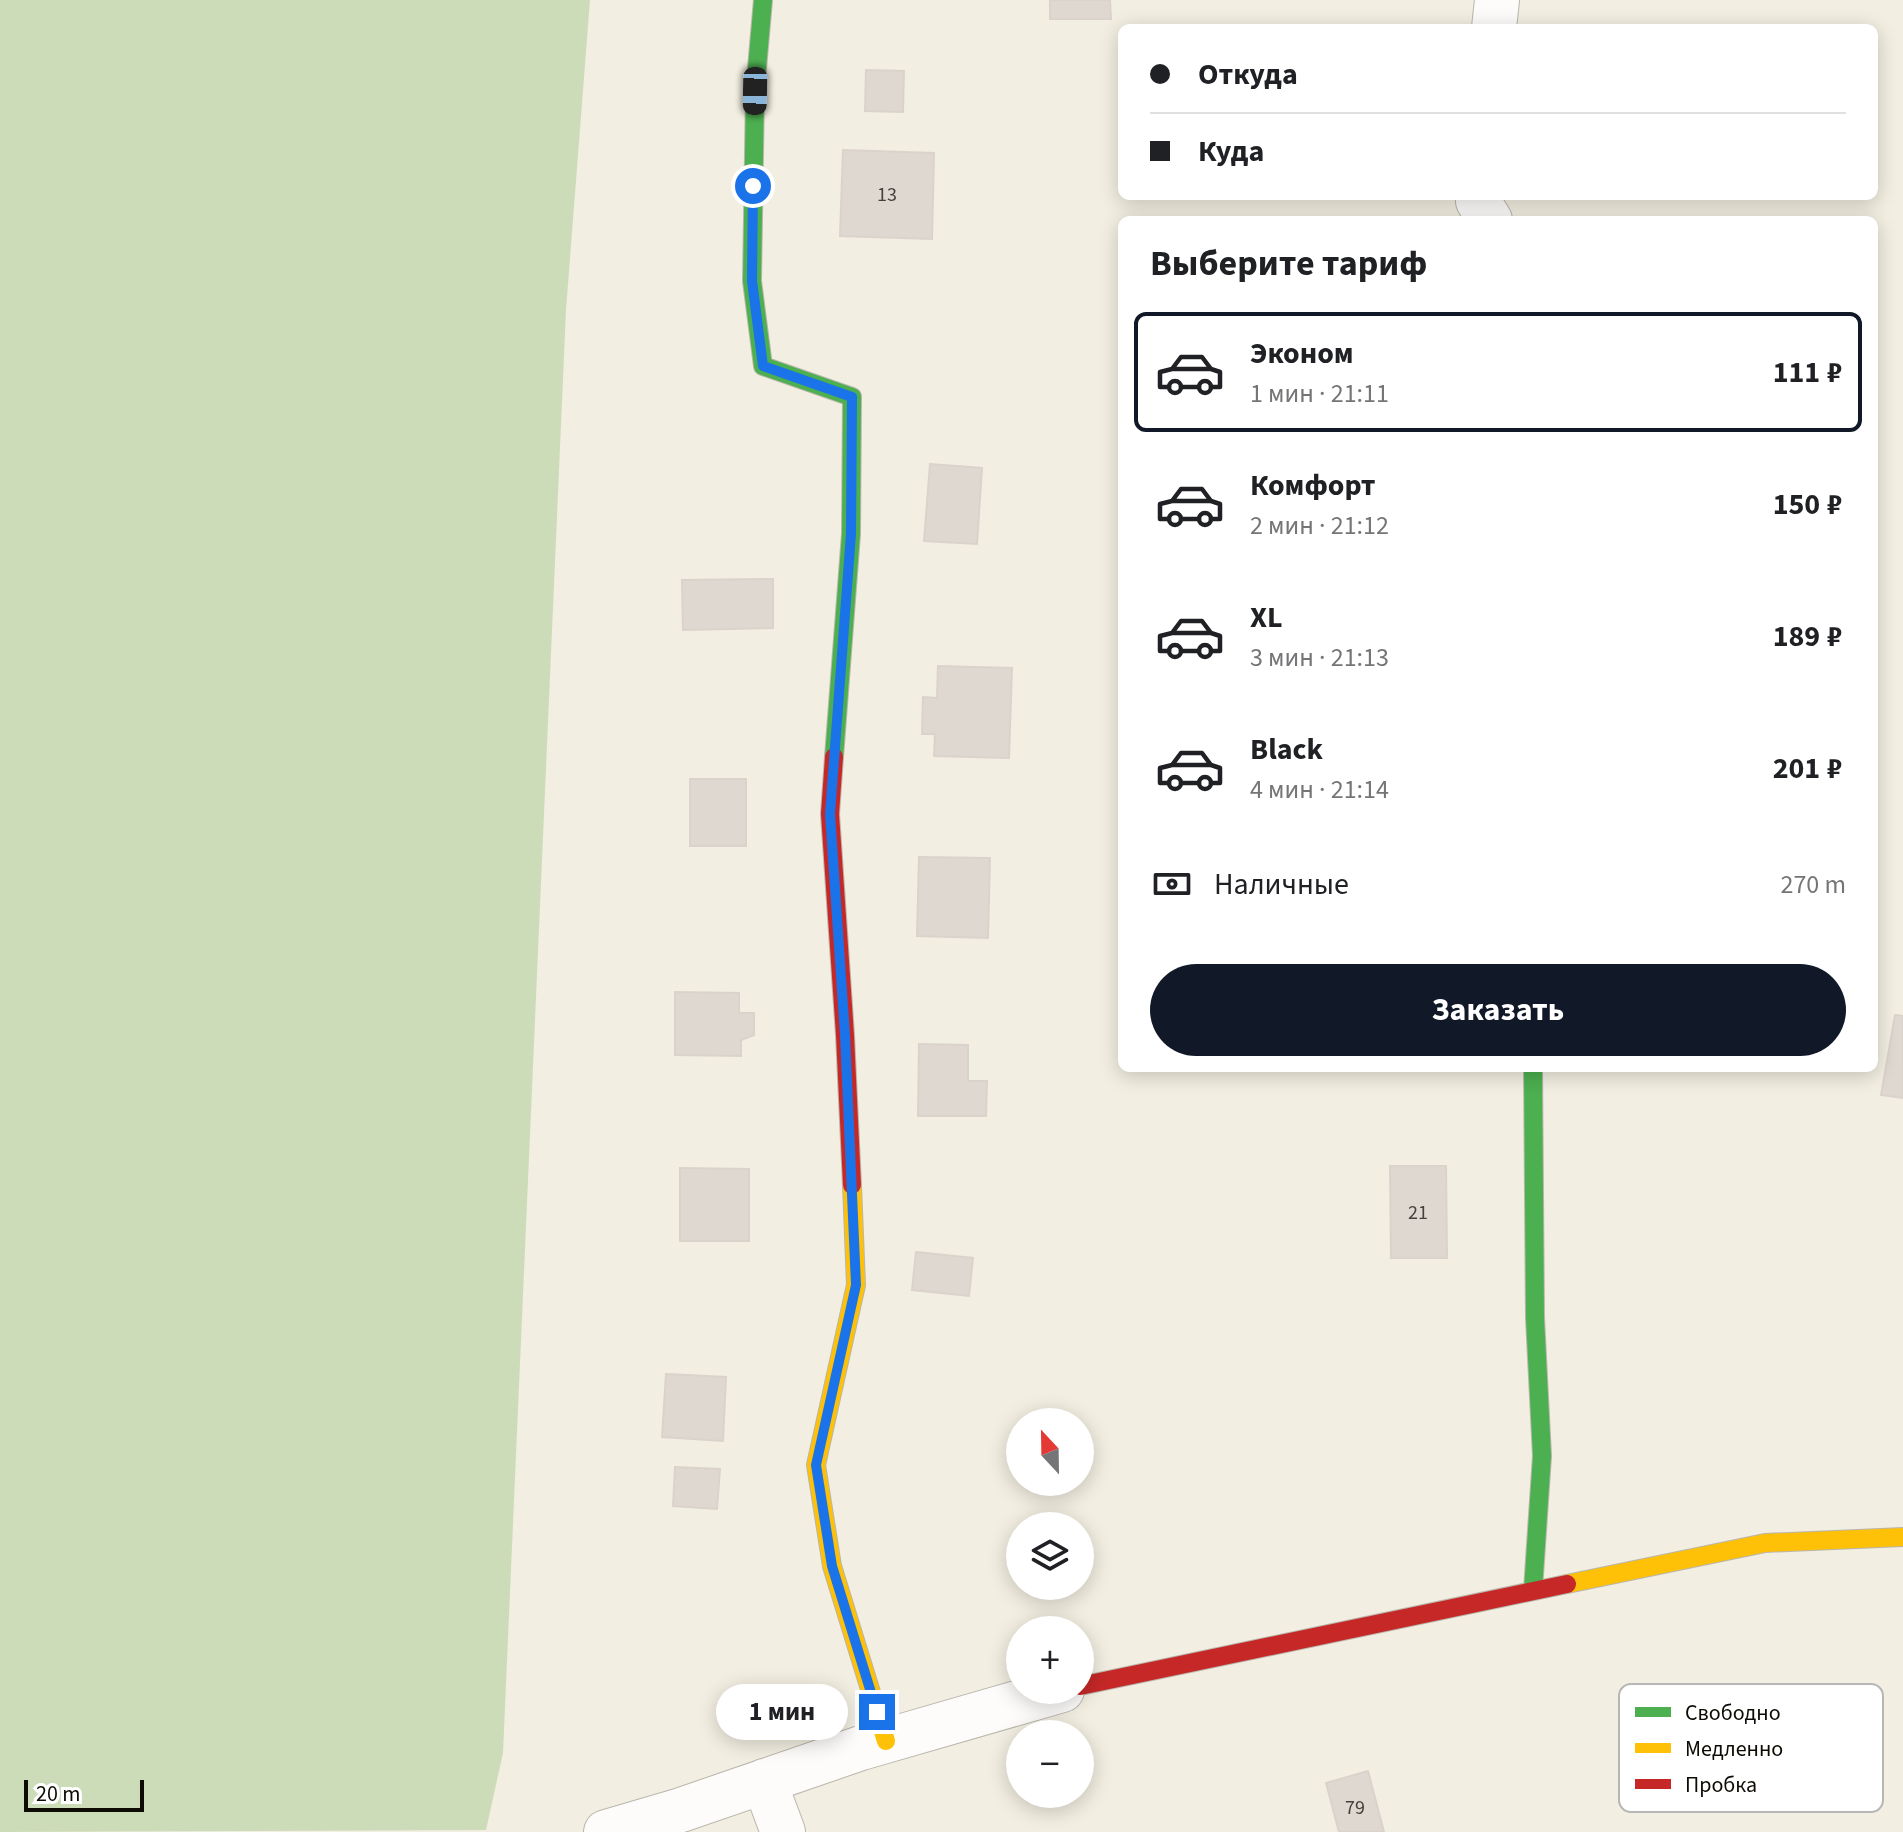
<!DOCTYPE html>
<html lang="ru">
<meta charset="utf-8">
<style>
body{margin:0;font-family:"Source Sans 3",sans-serif;background:#f6f6f6;color:#202124;height:100vh;display:flex;flex-direction:column;font-size:30px;white-space:nowrap}
*{box-sizing:border-box;margin:0}
p{font-size:26px;color:#757577}
.icon{flex:none;width:44px;height:44px;fill:none;stroke:currentColor;stroke-width:2;stroke-linecap:round;stroke-linejoin:round}
.map{position:relative;flex:1;overflow:hidden}
.details{position:absolute;left:1118px;top:216px;width:760px;height:856px;display:flex;flex-direction:column;background:#fff;border-radius:12px;box-shadow:0 4px 20px #0003}
.details>*{flex:none}
.top-card{position:absolute;left:1118px;top:24px;width:760px;height:176px;border-radius:12px;box-shadow:0 4px 20px #0003;display:grid;align-content:center;height:176px;padding:0 32px;background:#fff}
.needle{width:52px;rotate:338deg}
.fabs{position:absolute;left:1006px;top:1408px;display:grid;gap:16px}
.fabs a{display:grid;place-items:center;width:88px;height:88px;border-radius:50%;background:#fff;box-shadow:0 4px 20px #0003;font-size:40px}
.scale{position:absolute;left:24px;bottom:20px;width:120px;box-sizing:border-box;padding-left:8px;border:4px solid #0d0b04;border-top:0;font-size:22px;line-height:28px;white-space:nowrap;color:#0d0b04;-webkit-text-stroke:6px #fff;paint-order:stroke}
.end{position:absolute;width:36px;height:36px;margin:-18px;border:10px solid #1a73e8;background:#fff;box-shadow:0 0 0 4px #fff}
.from{border-radius:50%}
.bubble{position:absolute;height:56px;border-radius:28px;background:#fff;box-shadow:0 4px 20px #0003;font-size:26px;font-weight:700;line-height:56px;text-align:center}
.car{position:absolute;width:24px;height:48px;margin:-24px -12px;border-radius:10px;box-shadow:0 0 6px 2px #0007;background:linear-gradient(#222 24%,#8ab4d8 0 40%,#222 0 76%,#8ab4d8 0 86%,#222 0)}
.top-card b{display:flex;align-items:center;gap:28px;height:76px;font-size:30px}
.top-card b+b{border-top:2px solid #e0e0e0}
.top-card i{width:20px;height:20px;background:#202124}
ul{padding:0;list-style:none}
li{display:flex;align-items:center;gap:24px;height:120px;margin:0 16px 12px;padding:0 16px;border:4px solid transparent;border-radius:12px}
li div{flex:1}
li b{display:block;font-size:30px}
li em{font-style:normal;font-weight:700}
li.selected{border-color:#111827}
li>.icon{width:72px;height:72px;stroke-width:1.5}
h2{padding:0 32px;font-size:36px;line-height:96px}
.pay{display:flex;align-items:center;gap:20px;height:88px;padding:0 32px;font-size:30px}
.pay p{margin-inline-start:auto}
.primary-button{display:flex;gap:16px;margin-top:auto;padding:16px 32px}
.primary-button a{flex:1;height:92px;border-radius:48px;background:#111827;color:#fff;font-size:32px;font-weight:700;line-height:92px;text-align:center}
.map>svg:first-child{display:block}
.green{fill:#cddcb8}
.building{fill:#dfd8d1;stroke:#dad3cc;stroke-width:2}
.lines{fill:none;stroke-linecap:round;stroke-linejoin:round}
.street-casing{stroke:#b9b6ac;stroke-width:46}
.fast-casing{stroke:#b9b6ac;stroke-width:20}
.slow-casing{stroke:#b9b6ac;stroke-width:20}
.jam-casing{stroke:#b9b6ac;stroke-width:20}
.street{stroke:#fdfcfa;stroke-width:44}
.fast{stroke:#4caf50;stroke-width:18}
.slow{stroke:#ffc107;stroke-width:18}
.jam{stroke:#c62828;stroke-width:18}
.route{stroke:#1a73e8;stroke-width:10}
.labels{text-anchor:middle;stroke-width:6;stroke-linejoin:round;paint-order:stroke}
.number-label{font-size:20px;fill:#44403a}
.key{fill:#fff;stroke:#b6b6b4;stroke-width:2}
.key-label{font-size:22px;fill:#0d0b04}
</style>
<div class="map">
<svg width="1903" height="1832" viewBox="0 0 1903 1832">
<rect width="100%" height="100%" fill="#f2eee1"/>
<path class="green" d="M0,0h590l-24,310 -63,1443 -17,77 -486,2z"/>
<path class="building" d="M1050,0h60l1,19h-61z
M866,70l38,1 -1,41 -38,-1z
M843,150l91,3 -2,86 -92,-3z
M930,464l52,4 -5,76 -53,-3z
M773,579v49l-90,2 -1,-50z
M938,666l74,2 -3,90 -75,-2 1,-22h-13l1,-37 14,1z
M690,779h56v67h-56z
M919,857l71,1 -2,80 -71,-2z
M675,992l64,1v20h15v22l-13,5v16l-66,-1z
M1895,1015l8,1v82l-22,-3z
M919,1044l49,1v36h19l-1,35h-68z
M1390,1166h56l1,92h-56z
M680,1168l69,1v72h-69z
M916,1252l57,6 -4,38 -57,-6z
M666,1374l60,3 -3,64 -61,-4z
M675,1467l45,2 -3,40 -44,-3z
M1368,1771l16,61h-45l-13,-49z"/>
<g class="lines">
<defs>
<path id="street" d="M1494,28l3,-28
M1478,196v5l12,19
M764,1781l19,51
M606,1832l75,-22 180,-62 201,-58"/>
<path id="fast" d="M763,0l-8,91 -3,190 11,85 89,31 -1,137 -17,223
M1533,1068l2,250 7,138 -9,134"/>
<path id="slow" d="M852,1185l4,100 -40,180 16,101 54,175
M1567,1584l198,-41 138,-6"/>
<path id="jam" d="M834,757l-4,57 15,221 7,150
M1080,1686l487,-102"/>
</defs>
<use href="#street" class="street-casing"/>
<use href="#fast" class="fast-casing"/>
<use href="#slow" class="slow-casing"/>
<use href="#jam" class="jam-casing"/>
<use href="#street" class="street"/>
<use href="#fast" class="fast"/>
<use href="#slow" class="slow"/>
<use href="#jam" class="jam"/>
</g>
<g class="lines">
<path class="route" d="M753,186l-1,95 11,85 89,31 -1,137 -21,280 15,221 11,250 -40,180 16,101 45,146"/>
</g>
<g class="labels">
<g class="number-label">
<text x="887" y="201">13</text>
<text x="1418" y="1219">21</text>
<text x="1355" y="1814">79</text>
</g>
</g>
<rect x="1619" y="1684" width="264" height="128" rx="12" class="key"/>
<rect x="1635" y="1707" width="36" height="10" fill="#4caf50"/>
<rect x="1635" y="1743" width="36" height="10" fill="#ffc107"/>
<rect x="1635" y="1779" width="36" height="10" fill="#c62828"/>
<g class="key-label">
<text x="1685" y="1720">Свободно</text>
<text x="1685" y="1756">Медленно</text>
<text x="1685" y="1792">Пробка</text>
</g>
</svg>
<div class="fabs">
<a><svg class="needle" viewBox="-14 -14 28 28"><path d="M0-13l5 13h-10z" fill="#e53935"/><path d="M0 13l5-13h-10z" fill="#757577"/></svg></a>
<a><svg class="icon" aria-label="layers" viewBox="0 0 24 24"><path d="M12 4l9 5-9 5-9-5zM3 14l9 5 9-5"/></svg></a>
<a>+</a>
<a>−</a>
</div>
<div class="scale">20 m</div>
<i class="end from" style="left:753px;top:186px"></i>
<i class="end" style="left:877px;top:1712px"></i>
<div class="bubble" style="left:716px;top:1684px;width:132px">1 мин</div>
<i class="car" style="left:755px;top:91px;rotate:181deg"></i>
<div class="top-card">
<b><i class="from"></i>Откуда</b>
<b><i></i>Куда</b>
</div>
<section class="details">
<h2>Выберите тариф</h2>
<ul>
<li class="selected"><svg class="icon" aria-label="car" viewBox="0 0 24 24"><path d="M5 17H2v-5l4-1 3-4h7l3 4 3 1v5h-3M9 17h6M6 11h13"/><circle cx="7" cy="17" r="2"/><circle cx="17" cy="17" r="2"/></svg><div><b>Эконом</b><p>1 мин · 21:11</p></div><em>111 ₽</em></li>
<li><svg class="icon" aria-label="car" viewBox="0 0 24 24"><path d="M5 17H2v-5l4-1 3-4h7l3 4 3 1v5h-3M9 17h6M6 11h13"/><circle cx="7" cy="17" r="2"/><circle cx="17" cy="17" r="2"/></svg><div><b>Комфорт</b><p>2 мин · 21:12</p></div><em>150 ₽</em></li>
<li><svg class="icon" aria-label="car" viewBox="0 0 24 24"><path d="M5 17H2v-5l4-1 3-4h7l3 4 3 1v5h-3M9 17h6M6 11h13"/><circle cx="7" cy="17" r="2"/><circle cx="17" cy="17" r="2"/></svg><div><b>XL</b><p>3 мин · 21:13</p></div><em>189 ₽</em></li>
<li><svg class="icon" aria-label="car" viewBox="0 0 24 24"><path d="M5 17H2v-5l4-1 3-4h7l3 4 3 1v5h-3M9 17h6M6 11h13"/><circle cx="7" cy="17" r="2"/><circle cx="17" cy="17" r="2"/></svg><div><b>Black</b><p>4 мин · 21:14</p></div><em>201 ₽</em></li>
</ul>
<div class="pay"><svg class="icon" aria-label="cash" viewBox="0 0 24 24"><path d="M3 7h18v10H3z"/><circle cx="12" cy="12" r="2"/></svg>Наличные<p>270 m</p></div>
<div class="primary-button"><a>Заказать</a></div>
</section>
</div>
